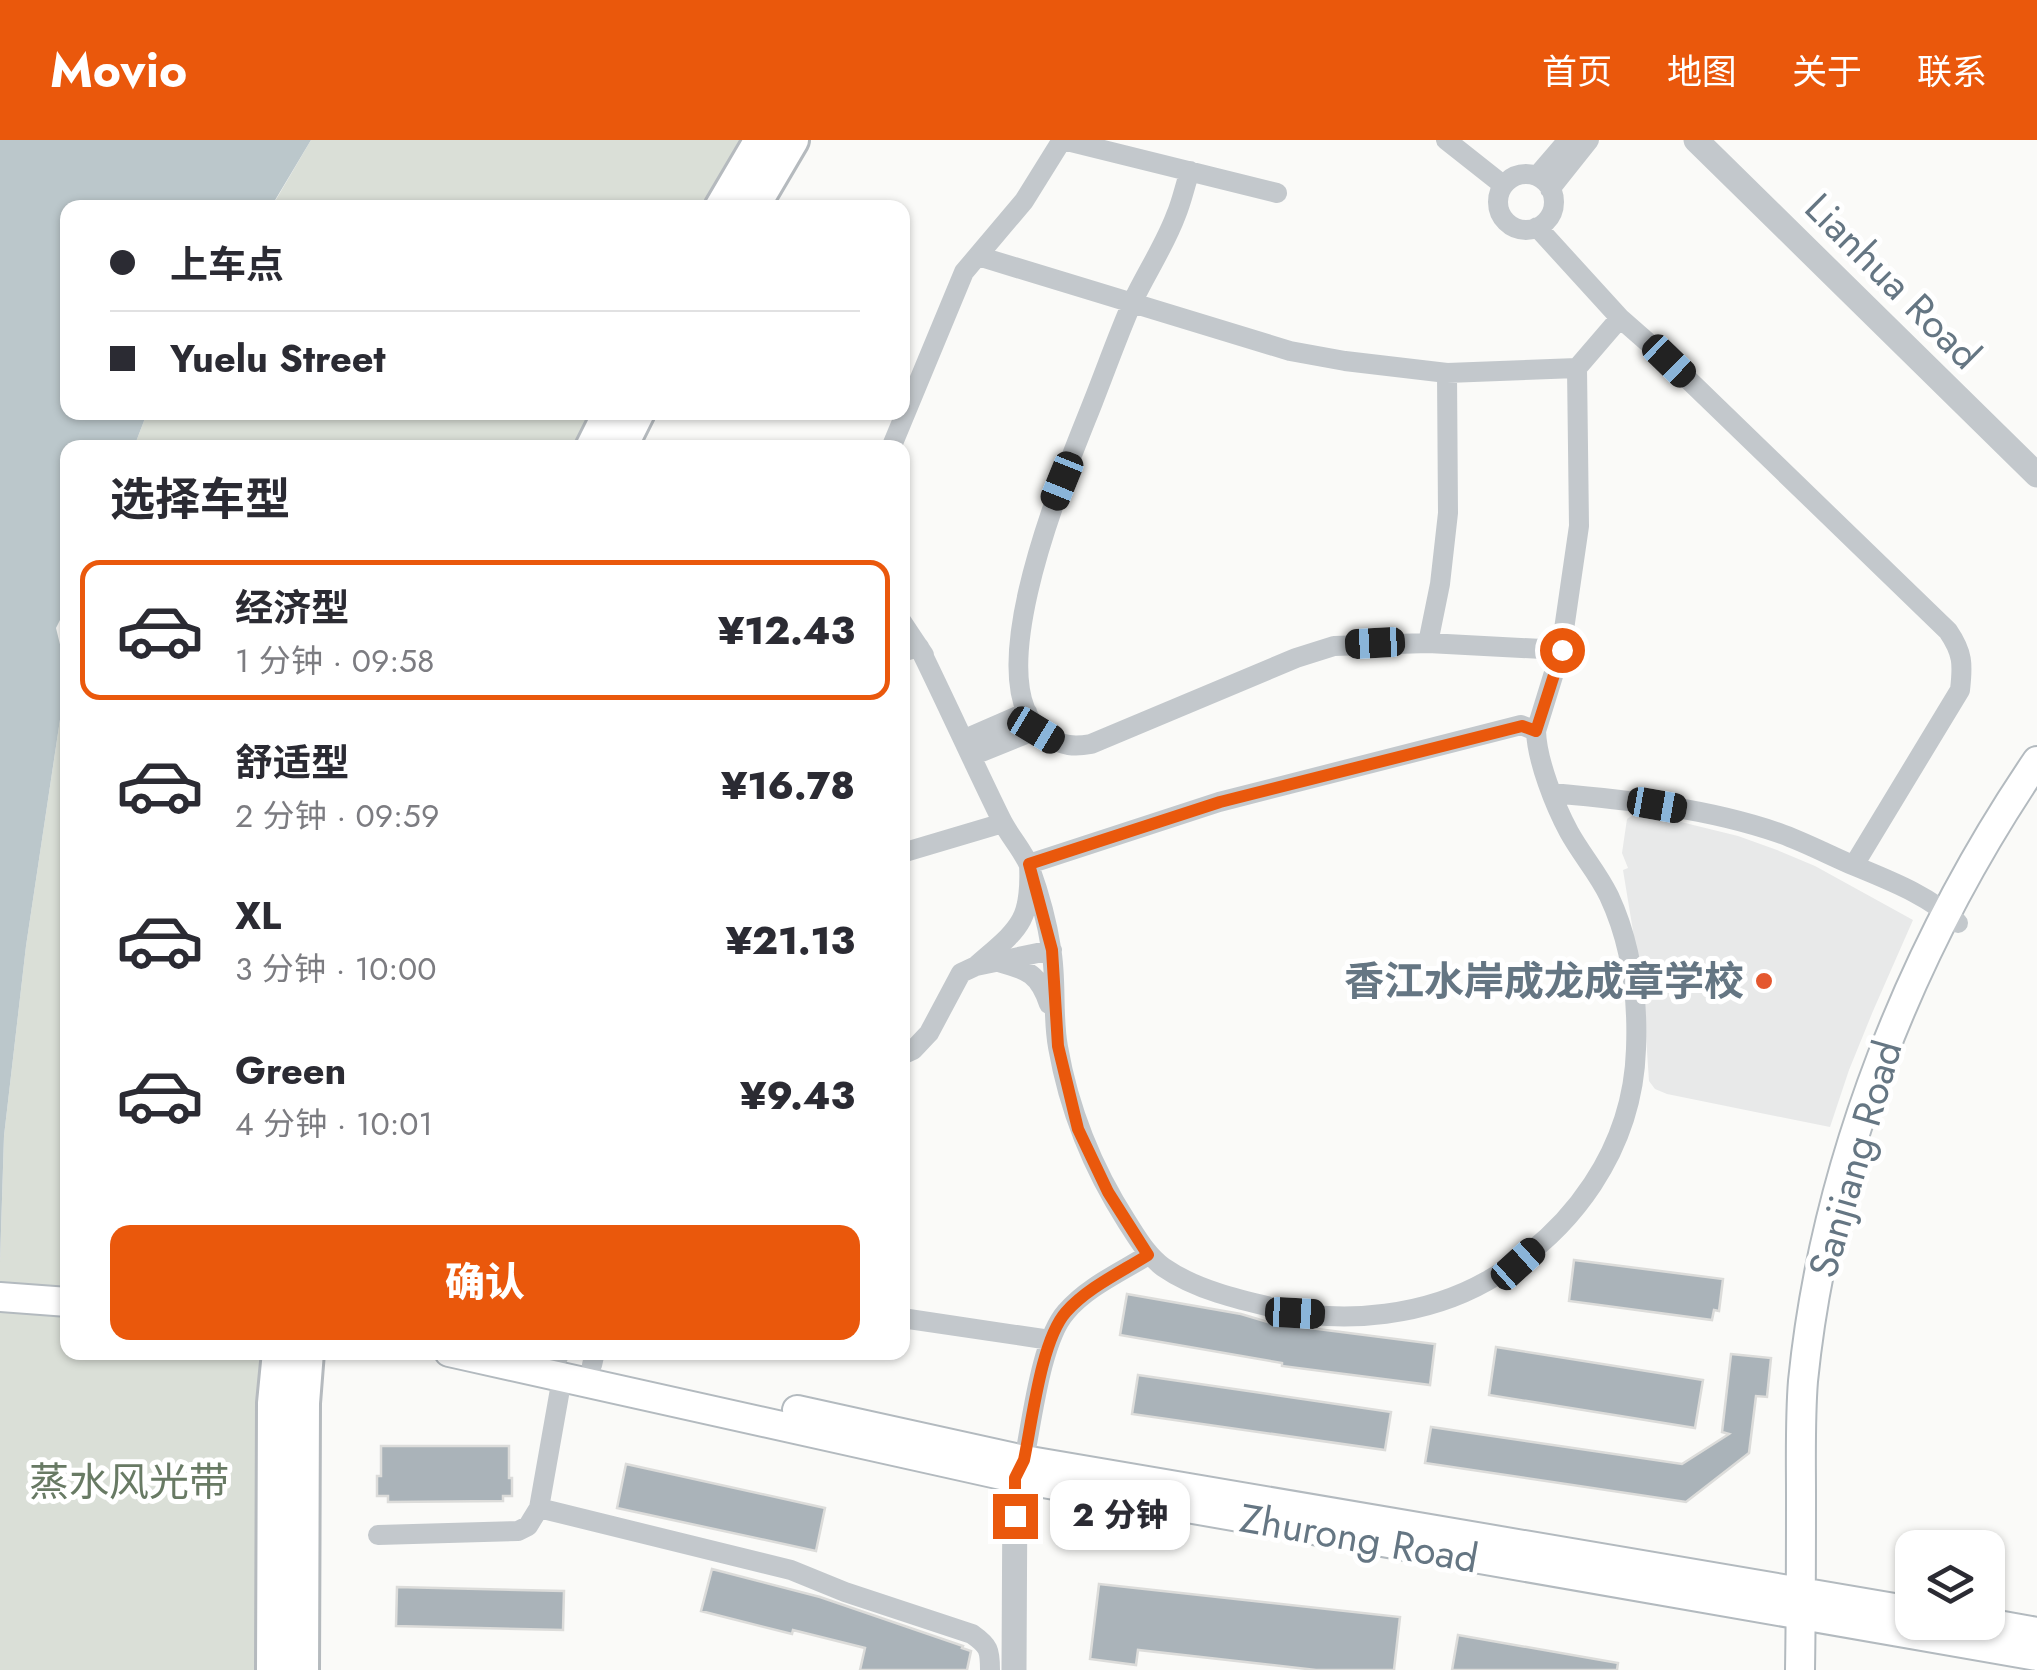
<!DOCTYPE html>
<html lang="zh">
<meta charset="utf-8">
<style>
body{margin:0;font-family:Jost,"Noto Sans SC",sans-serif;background:#f7f7f7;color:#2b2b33;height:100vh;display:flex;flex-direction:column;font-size:38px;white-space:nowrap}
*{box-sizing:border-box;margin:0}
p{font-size:32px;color:#7c7c81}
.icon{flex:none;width:55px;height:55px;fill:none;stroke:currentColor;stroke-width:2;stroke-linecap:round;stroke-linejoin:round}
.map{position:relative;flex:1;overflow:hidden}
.details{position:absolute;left:60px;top:300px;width:850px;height:920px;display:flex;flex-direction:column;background:#fff;border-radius:20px;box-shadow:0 2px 8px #0004}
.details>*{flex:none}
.top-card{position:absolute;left:60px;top:60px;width:850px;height:220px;border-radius:20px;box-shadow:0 2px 8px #0004;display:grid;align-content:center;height:220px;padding:0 50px;background:#fff}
.buttons{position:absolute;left:1895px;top:1390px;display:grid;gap:20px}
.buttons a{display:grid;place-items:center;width:110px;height:110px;border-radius:20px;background:#fff;box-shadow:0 2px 8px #0004;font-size:50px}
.end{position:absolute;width:45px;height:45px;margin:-22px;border:12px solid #ea580c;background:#fff;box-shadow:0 0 0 5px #fff}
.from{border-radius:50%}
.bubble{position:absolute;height:70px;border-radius:20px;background:#fff;box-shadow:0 2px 8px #0004;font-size:32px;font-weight:800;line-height:70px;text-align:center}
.car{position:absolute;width:30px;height:60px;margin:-30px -15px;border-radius:12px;box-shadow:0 0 8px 2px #0007;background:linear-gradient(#222 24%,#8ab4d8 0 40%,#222 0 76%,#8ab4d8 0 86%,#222 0)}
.top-card b{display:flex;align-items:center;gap:35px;height:95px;font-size:38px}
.top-card b+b{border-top:2px solid #e1e1e2}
.top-card i{width:25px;height:25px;background:#2b2b33}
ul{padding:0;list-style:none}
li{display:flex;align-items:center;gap:30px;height:140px;margin:0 20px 15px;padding:0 30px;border:5px solid transparent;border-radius:20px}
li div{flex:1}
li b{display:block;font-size:38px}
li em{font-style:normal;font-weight:800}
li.selected{border-color:#ea580c}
li>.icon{width:90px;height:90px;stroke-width:1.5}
h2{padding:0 50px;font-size:45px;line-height:120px}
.button{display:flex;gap:20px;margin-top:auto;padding:20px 50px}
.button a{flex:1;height:115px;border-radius:20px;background:#ea580c;color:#fff;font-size:40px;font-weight:800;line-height:115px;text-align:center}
header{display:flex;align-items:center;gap:60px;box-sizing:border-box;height:140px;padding:0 50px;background:#ea580c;color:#fff}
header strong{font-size:48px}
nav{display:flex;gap:55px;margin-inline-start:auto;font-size:35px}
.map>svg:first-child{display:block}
.built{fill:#e8e9e9}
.green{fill:#dadfd7}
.water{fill:#bbc7cb}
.building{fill:#aab3b9;stroke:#dcdcda;stroke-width:2.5}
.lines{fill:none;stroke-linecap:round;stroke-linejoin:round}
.secondary-casing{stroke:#b3babf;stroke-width:32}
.primary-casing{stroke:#b5babe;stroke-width:38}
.minor{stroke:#c3c8cc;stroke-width:20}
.tertiary{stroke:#c3c8cc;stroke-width:25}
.secondary{stroke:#fff;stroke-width:28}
.primary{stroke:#fff;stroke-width:32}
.route{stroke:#ea580c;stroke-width:12}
.poi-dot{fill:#e4572e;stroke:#fff;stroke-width:4}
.labels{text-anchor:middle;stroke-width:10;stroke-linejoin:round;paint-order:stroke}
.street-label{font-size:40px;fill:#657683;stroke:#fff}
.poi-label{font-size:40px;font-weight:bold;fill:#657683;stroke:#fff;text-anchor:end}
.park-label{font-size:40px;fill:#687a64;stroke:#fff}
</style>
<header>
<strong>Movio</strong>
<nav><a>首页</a><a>地图</a><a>关于</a><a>联系</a></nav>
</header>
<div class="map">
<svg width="2037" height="1530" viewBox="0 0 2037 1530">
<rect width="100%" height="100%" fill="#fafaf8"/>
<path class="built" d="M1633,675l48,7 57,14 39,14 38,16 98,54 -40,91 -24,59 -19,57 -163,-33 -12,-5 -6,-8 -6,-89 -20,-122 5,-2 -6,-15 5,-34z"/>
<path class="green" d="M311,0h434l-41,67 -433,1z
M147,273v-1l443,1 -18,34h-438z
M67,533l1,679 193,1 -3,33v284h-258v-408l4,-126 22,-190z"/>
<path class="water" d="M0,0h311l-40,67 -203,1v204l79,1 -13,34 -66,1 -1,158 -11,22 11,45 -41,273 -22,190 -4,126z"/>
<path class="building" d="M1574,1120l149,19 -4,32 -5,-1 -2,10 -143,-19z
M1127,1154l114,20 30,9 164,21 -5,41 -148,-19v-3l-162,-28z
M1496,1207l207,33 -8,48 -206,-33z
M1731,1214l40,4 -4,39 -11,-1 -7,57 -63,49 -261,-39 6,-36 251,37 47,-30 -7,-2z
M1138,1235l253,37 -6,38 -253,-36z
M381,1306h128v32h3v18h-9v5l-115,1v-6h-11v-20h4z
M626,1324l199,44 -9,43 -199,-43z
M712,1429l108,28 143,49 -1,2 9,3 -4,19h-107l5,-22 -72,-18 -1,4 -91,-23z
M1099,1444l301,33 -6,53h-78l-178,-20 -2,15 -46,-6z
M397,1447l167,4 -1,39 -167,-4z
M1458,1495l160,28 -1,7h-165z"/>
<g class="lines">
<defs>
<path id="secondary" d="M0,1157l68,5
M449,1212l566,126 1022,178
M797,1270l227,50 888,151
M1981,1482l56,10
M1800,1530c1,-58 1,-117 1,-175 0,-38 -1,-76 2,-114 22,-219 110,-438 234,-620"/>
<path id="primary" d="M721,68l40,-68
M752,68l40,-68
M592,308l18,-36
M620,308l18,-36
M273,1530l1,-267 5,-51
M302,1530l1,-267 4,-51"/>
</defs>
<use href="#secondary" class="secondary-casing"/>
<use href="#primary" class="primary-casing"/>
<path class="minor" d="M1063,0l214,53
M1446,0l57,45
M1190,31c-5,14 -8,30 -14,44 -11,30 -30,58 -44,88 -14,32 -26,66 -39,99 -25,64 -123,289 -45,335 15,9 26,10 43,7l205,-86 38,-12 94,-3 133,7
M1498 62a28 28 0 1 1 56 0a28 28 0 1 1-56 0Z
M1537,36l31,-36
M1550,49l39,-49
M1537,87l83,91 49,43 279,270c15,22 15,33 12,59l-106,175
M978,116l312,95 55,10 102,12 130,-5
M891,308l73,-176 60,-71 38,-61
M902,482l22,33
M1428,503l12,-59 8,-71 -1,-140
M902,512l17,-5c28,57 54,115 82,172 8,17 23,32 29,49 9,25 17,54 21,80 6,33 1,66 7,99 11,63 35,122 69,175 11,17 20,33 36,45 33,23 77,33 116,42 67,16 148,6 208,-28 86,-48 146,-133 149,-232 2,-52 -5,-106 -27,-153 -11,-23 -28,-42 -40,-64 -14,-26 -32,-71 -33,-101l25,-81 18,-124 -2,-158 43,-50
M1027,572l-55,24 -4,12 11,5 57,-23
M1552,653c76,7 155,15 227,40 25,9 48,21 71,31 38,16 77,30 108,59
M902,713l101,-30
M999,822c29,8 40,12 50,42
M976,826c42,-37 56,-43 53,-102l190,-62 302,-77 15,6
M902,915l11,-5 16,-17 32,-60 15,-7 76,-16
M902,1178l148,22
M558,1217l2,-5
M592,1225l3,-13
M1024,1320c8,-39 17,-120 42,-148 21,-25 55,-40 82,-57
M539,1368l23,-130
M378,1395l140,-4 10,-5 11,-18 252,62 54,22 127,42c17,12 18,16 18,36"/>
<path class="tertiary" d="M1696,0l341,335
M1014,1530l1,-192 9,-18"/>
<use href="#secondary" class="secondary"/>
<use href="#primary" class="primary"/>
</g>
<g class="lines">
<path class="route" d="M1015,1376v-38l9,-18c8,-38 17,-120 42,-148 21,-24 55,-40 82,-57l-40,-63 -30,-63 -20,-83 -6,-96 -23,-86 191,-62 302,-76 14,5 26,-81"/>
</g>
<circle class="poi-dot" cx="1764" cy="841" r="10"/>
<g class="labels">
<g class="street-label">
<text transform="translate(1893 141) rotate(45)" y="14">Lianhua Road</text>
<text transform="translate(1855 1019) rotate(-74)" y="14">Sanjiang Road</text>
<text transform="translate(1359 1398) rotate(10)" y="14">Zhurong Road</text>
</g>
<g class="poi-label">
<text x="1744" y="855">香江水岸成龙成章学校</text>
</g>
<g class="park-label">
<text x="129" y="1356">蒸水风光带</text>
</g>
</g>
</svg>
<div class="buttons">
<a><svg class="icon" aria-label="layers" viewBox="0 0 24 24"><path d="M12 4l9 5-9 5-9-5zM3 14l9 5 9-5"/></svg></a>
</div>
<i class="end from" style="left:1562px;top:510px"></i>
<i class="end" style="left:1015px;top:1376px"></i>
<div class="bubble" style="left:1050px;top:1340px;width:140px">2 分钟</div>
<i class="car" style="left:1669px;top:221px;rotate:134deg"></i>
<i class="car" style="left:1062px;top:341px;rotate:202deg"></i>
<i class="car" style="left:1375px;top:503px;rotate:267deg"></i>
<i class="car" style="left:1036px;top:590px;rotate:121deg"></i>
<i class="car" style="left:1657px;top:665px;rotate:100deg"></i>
<i class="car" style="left:1518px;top:1124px;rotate:48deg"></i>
<i class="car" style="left:1295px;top:1173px;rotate:93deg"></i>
<div class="top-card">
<b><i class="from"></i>上车点</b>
<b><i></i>Yuelu Street</b>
</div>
<section class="details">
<h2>选择车型</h2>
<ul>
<li class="selected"><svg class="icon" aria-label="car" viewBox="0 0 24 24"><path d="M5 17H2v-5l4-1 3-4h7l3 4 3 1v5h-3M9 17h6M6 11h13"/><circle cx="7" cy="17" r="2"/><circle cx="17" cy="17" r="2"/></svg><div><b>经济型</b><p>1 分钟 · 09:58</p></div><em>¥12.43</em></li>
<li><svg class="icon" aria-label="car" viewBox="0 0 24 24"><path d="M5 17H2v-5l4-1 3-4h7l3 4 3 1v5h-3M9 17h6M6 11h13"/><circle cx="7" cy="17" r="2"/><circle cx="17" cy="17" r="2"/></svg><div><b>舒适型</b><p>2 分钟 · 09:59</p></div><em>¥16.78</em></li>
<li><svg class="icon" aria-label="car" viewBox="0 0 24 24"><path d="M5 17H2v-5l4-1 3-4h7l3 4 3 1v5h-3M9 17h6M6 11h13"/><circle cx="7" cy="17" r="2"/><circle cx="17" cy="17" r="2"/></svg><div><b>XL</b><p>3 分钟 · 10:00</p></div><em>¥21.13</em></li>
<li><svg class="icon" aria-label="car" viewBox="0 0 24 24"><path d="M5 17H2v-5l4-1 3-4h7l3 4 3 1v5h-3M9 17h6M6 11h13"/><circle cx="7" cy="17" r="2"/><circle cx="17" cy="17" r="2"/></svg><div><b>Green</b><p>4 分钟 · 10:01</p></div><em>¥9.43</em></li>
</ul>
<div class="button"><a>确认</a></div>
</section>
</div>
